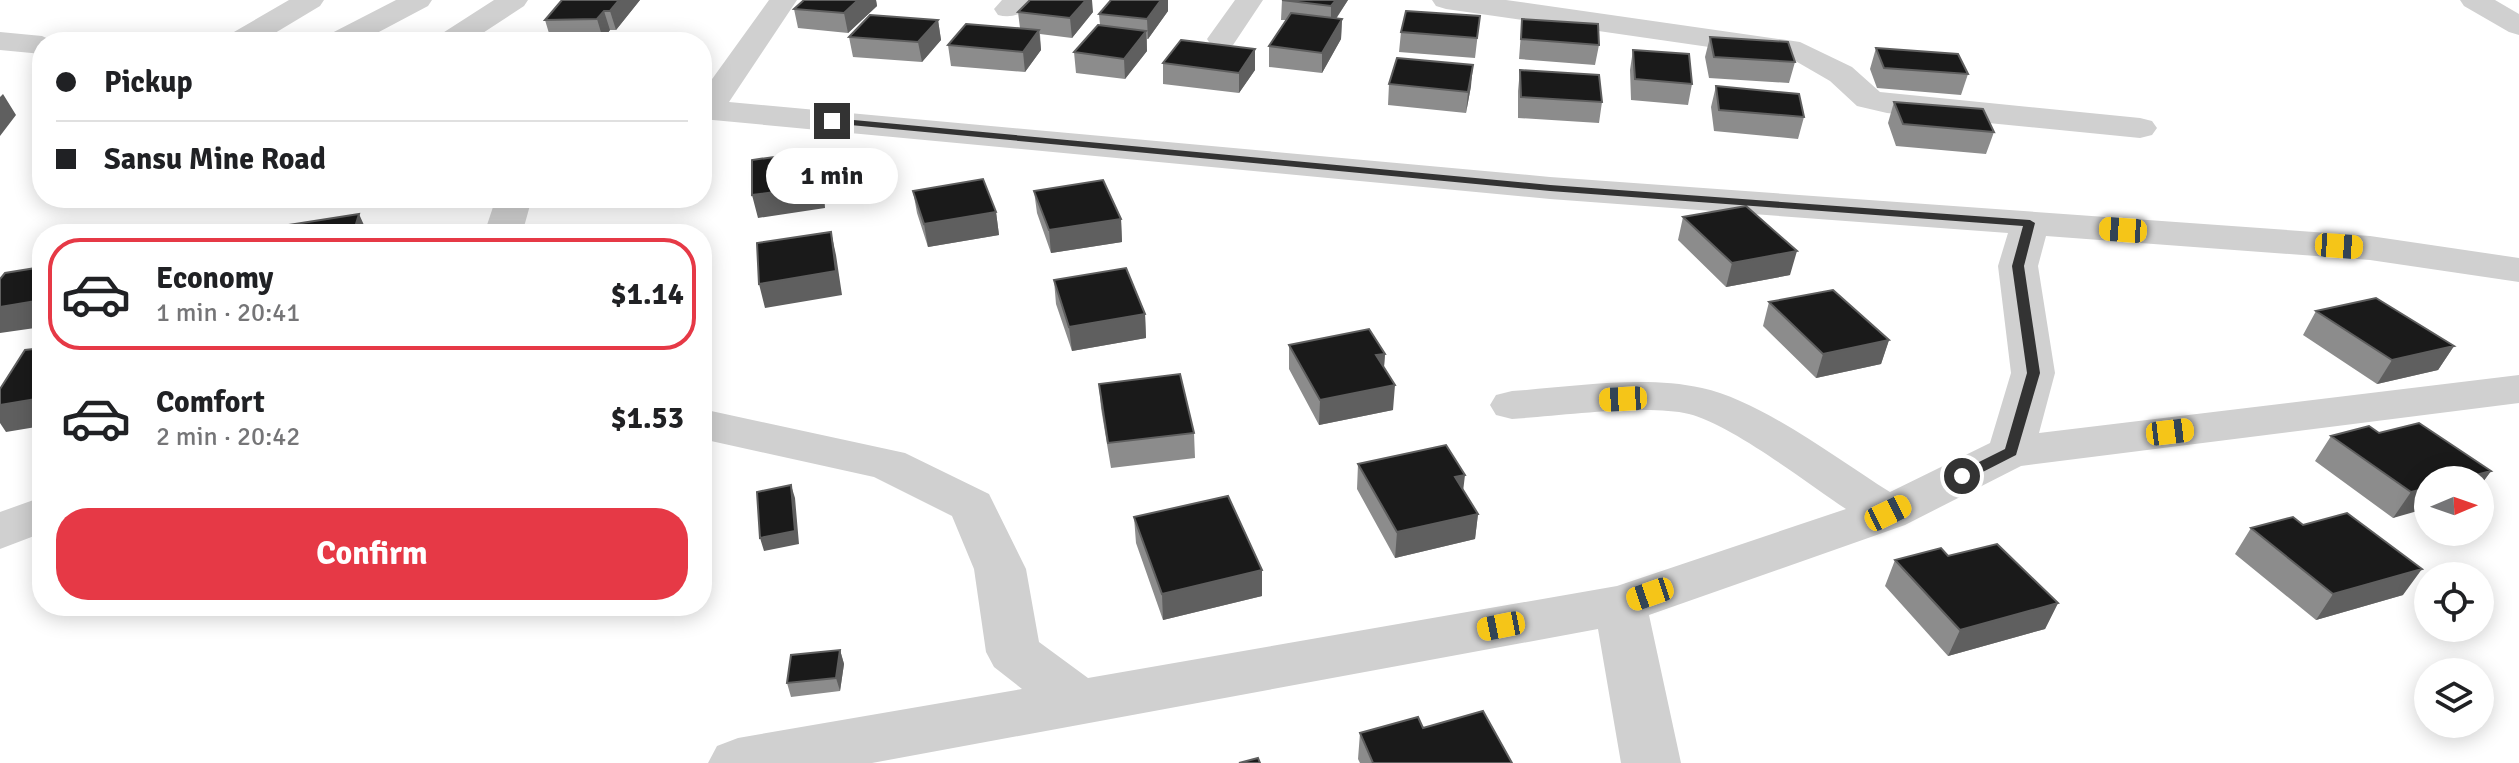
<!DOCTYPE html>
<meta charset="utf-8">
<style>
body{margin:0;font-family:Signika,sans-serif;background:#f6f6f6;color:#202124;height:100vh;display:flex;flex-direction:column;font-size:30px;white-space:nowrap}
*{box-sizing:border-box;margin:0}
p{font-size:26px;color:#757577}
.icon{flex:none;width:44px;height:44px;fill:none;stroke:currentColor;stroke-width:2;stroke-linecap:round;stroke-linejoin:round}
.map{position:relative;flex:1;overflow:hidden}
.panel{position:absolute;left:32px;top:224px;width:680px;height:392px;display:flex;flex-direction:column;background:#fff;border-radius:32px;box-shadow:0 4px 20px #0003}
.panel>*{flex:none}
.top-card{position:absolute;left:32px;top:32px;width:680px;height:176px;border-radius:32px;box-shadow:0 4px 20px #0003;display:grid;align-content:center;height:176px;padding:0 24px;background:#fff}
.needle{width:52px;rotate:88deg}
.tools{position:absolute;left:2414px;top:466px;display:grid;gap:16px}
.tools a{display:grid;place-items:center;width:80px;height:80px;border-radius:50%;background:#fff;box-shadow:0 4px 20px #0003;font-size:40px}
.end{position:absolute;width:36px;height:36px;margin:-18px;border:10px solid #333;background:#fff;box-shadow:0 0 0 4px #fff}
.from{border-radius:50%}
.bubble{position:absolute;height:56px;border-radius:28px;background:#fff;box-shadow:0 4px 20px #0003;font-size:26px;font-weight:700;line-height:56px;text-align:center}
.car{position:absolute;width:24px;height:48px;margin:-24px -12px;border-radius:10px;box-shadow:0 0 6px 2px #0007;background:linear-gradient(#f5c518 24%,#345 0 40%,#f5c518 0 76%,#345 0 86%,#f5c518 0)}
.top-card b{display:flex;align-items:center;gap:28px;height:76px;font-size:30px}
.top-card b+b{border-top:2px solid #e0e0e0}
.top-card i{width:20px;height:20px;background:#202124}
ul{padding:14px 0 0;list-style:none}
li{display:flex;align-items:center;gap:24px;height:112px;margin:0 16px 12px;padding:0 8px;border:4px solid transparent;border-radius:32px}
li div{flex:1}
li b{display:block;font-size:30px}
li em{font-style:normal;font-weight:700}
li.active{border-color:#e63946}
li>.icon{width:72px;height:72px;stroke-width:1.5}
.action{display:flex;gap:16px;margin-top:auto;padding:16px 24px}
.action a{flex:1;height:92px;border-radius:32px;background:#e63946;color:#fff;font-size:32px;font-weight:700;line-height:92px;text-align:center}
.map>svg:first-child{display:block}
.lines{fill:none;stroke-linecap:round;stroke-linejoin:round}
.minor{fill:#d0d0d0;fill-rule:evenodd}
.wall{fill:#8c8c8c}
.shaded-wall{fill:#5f5f5f}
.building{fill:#1a1a1a;stroke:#5f5f5f;stroke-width:2}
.route{fill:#333}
</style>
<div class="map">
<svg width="2519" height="763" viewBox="0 0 2519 763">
<rect width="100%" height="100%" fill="#fff"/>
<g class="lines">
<path class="minor" d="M289,0h35l-4,6 -60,36h-37l4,-6z
M396,0h36l-4,6 -68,36h-38l4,-6z
M494,0h34l-4,6 -55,36h-35l4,-6z
M769,0h28l-68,102 821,75 820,59 149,22v24l-149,-22 -324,-24 -8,30 17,107 -16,60 480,-58v28l-498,63 -116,59 -256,90 32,148h-60l-23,-134 -726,134h-164l9,-17 21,-8 284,-49 -28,-22 -8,-15 -12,-83 -22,-53 -78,-39 -172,-38v-30l203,44 84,41 37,75 13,73 49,36 529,-92 229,-77c-39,-26 -114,-84 -157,-95 -43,-10 -130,2 -177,5l-16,-4 -6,-10 6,-10 16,-4c61,-4 130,-16 190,-3 60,13 135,71 188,104l100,-49 21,-70 -13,-107 10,-33 -458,-34 -848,-80v-26z
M1002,0h34c-9,13 -23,19 -38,15l-4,-6z
M1235,0h28l-30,45 -11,3 -11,-3 -4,-6z
M1432,0h74l294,42 52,25 28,25 260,26 12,3 5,7 -5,7 -12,3 -253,-25 -30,-7 -27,-25 -38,-22 -346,-50 -10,-3z
M2460,0h35l24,14v21l-10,-3 -45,-26z
M0,32l42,4 13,6h-13v12l-42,-4z
M496,198h36l-10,36h-38z
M42,497v36l-42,16v-37z"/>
</g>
<path class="wall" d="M562,0h78l-24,30h-6l-7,9 -52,1 -6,-20z
M804,0h72l1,6 -29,27 -50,-5 -4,-19z
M1282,0h66l-12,19h6l-1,20 -19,34 -53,-6v-21l17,-26h-5z
M1168,11l-20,28h-1v12l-22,28 -49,-6 -2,-21 26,-27 -1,-11z
M1018,12h75l-21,26 -32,-4 1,16 -16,22 -74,-6 -3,-21 72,-17z
M1480,16l-5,42 -76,-6 2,-20z
M1522,19l77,26 -4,20 -76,-6z
M938,20l3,20 -19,22 -69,-5 -4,-20z
M1710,37l85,25 -6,21 -80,-5 -4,-21z
M1876,48l92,26 -7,21 -84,-7 -7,-19z
M1255,49v21l-16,23 -76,-9v-21z
M1633,50l59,34 -4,21 -57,-5 -1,-30z
M1520,70l82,32 -3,21 -81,-5v-27z
M1389,84l82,2 -5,27 -78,-8z
M1716,86l88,31 -6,22 -84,-8 -3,-24z
M1894,102l100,30 -8,22 -90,-8 -8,-23z
M913,191l83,21 3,23 -71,12 -11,-34z
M1034,191l87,28 1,23 -71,11 -14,-40z
M1683,217l107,58 -64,12 -48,-47z
M1054,280l91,34 1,24 -74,13 -16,-47z
M1769,302l120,38 -8,24 -65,14 -53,-52z
M2316,311l138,35 -16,24 -61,14 -74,-49z
M1289,345l96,9 -1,14 9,42 -74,15 -30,-56z
M1099,384l95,49 1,25 -84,10 -10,-60z
M2379,433l112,38 -11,15v-6l-87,38 -78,-57 16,-25z
M1358,464l105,26 15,24 -3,25 -80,19 -38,-69z
M1134,517l128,53v26l-99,24 -27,-77z
M2251,528l152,67 -87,25 -81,-66z
M1895,560l163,43 -13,26 -97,27 -63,-70z
M840,650l4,14 -4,27 -49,6 -4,-14z
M1360,733l152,30h-152l-2,-4z"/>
<path class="shaded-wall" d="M619,0h21l-24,30 -6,-19z
M858,0h18l1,6 -29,27 -4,-20z
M1086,0h6l1,12 -21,26 -2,-20z
M1161,0h7v11l-20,28 -1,-20z
M1336,0h12l-17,26v-20z
M604,11l6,19 -7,9 -6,-20z
M1342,19l-1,20 -19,34v-20z
M938,20l3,20 -19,22 -4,-20z
M1039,30l2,20 -16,22 -2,-20z
M1146,31l1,20 -22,28 -1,-20z
M1255,49v21l-16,23v-20z
M1473,65l-2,21 -5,27 2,-21z
M3,94l13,21 -16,21v-39z
M818,151l5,22 2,35 -67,10 -6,-23z
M618,198h60l-58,9z
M996,212l3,23 -71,12 -4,-23z
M359,214l9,20h-15z
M1121,219l1,23 -71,11 -2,-23z
M831,232l5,23 6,40 -77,13 -6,-24z
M1797,251l-7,24 -64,12 6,-24z
M42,300v27l-42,6v-26z
M1145,314l1,24 -74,13 -3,-24z
M1889,340l-8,24 -65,14 7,-24z
M2454,346l-16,24 -61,14 15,-24z
M1385,354l-2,24 -7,-23z
M1395,385l-2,25 -74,15 1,-25z
M42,398v28l-36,6 -6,-9v-18z
M2491,471l-11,15v-6h-23z
M1465,475l-3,25 -7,-23z
M791,485l4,13 4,46 -35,7 -4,-13z
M2428,488v20l-35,10 18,-26z
M1478,514l-3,25 -80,19 2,-26z
M2422,569l-19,26 -87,25 17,-26z
M1262,570v26l-99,24 -1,-26z
M2058,603l-13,26 -97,27 12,-26z
M840,650l4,14 -4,27 -4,-13z"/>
<path class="building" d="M562,0h57l-9,11h-6l-7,8 -52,1z
M804,0h54l-14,13 -50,-4z
M1030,0h56l-16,18 -52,-6z
M1111,0h50l-14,19 -48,-5z
M1282,0h54l-5,6z
M1406,11l74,5 -3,22 -76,-6z
M1291,13l51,6 -20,34 -53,-7z
M870,15l68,5 -20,22 -69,-5z
M1522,19l76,5 1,21 -78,-6z
M966,24l73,6 -16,22 -75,-7z
M1098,25l48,6 -22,28 -50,-7z
M1710,37l78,5 7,20 -81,-5z
M1181,40l74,9 -16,24 -76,-10z
M1876,48l82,6 10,20 -84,-6z
M1633,50l56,4 3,30 -57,-5z
M1397,58l76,7 -5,27 -79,-8z
M1520,70l79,5 3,27 -81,-5z
M1716,86l83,8 5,23 -85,-7z
M1894,102l89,7 11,23 -91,-8z
M818,151l2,35 -68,9v-35z
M983,179l13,33 -72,12 -11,-33z
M1103,180l18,39 -72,11 -15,-39z
M1746,206l51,45 -65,12 -49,-46z
M359,214l-6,20h-85l2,-6z
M831,232l5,39 -77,13 -2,-41z
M42,267v33l-42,7v-28l5,-6z
M1126,268l19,46 -76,13 -15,-47z
M1833,290l56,50 -66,14 -54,-52z
M2376,298l78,48 -62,14 -76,-49z
M1369,329l16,25 -9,1 19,30 -75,15 -31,-55z
M42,348v50l-42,7v-16l25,-39z
M1180,374l14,59 -86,10 -9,-59z
M2419,423l72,48 -34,9h-29v8l-17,4 -80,-56 38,-10 10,7z
M1446,445l19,30 -10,2 23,37 -81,18 -39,-68z
M791,485l4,46 -35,7 -3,-46z
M1228,496l34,74 -100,24 -28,-77z
M2347,513l75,56 -89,25 -82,-66 42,-11 10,8z
M1997,544l61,59 -98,27 -65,-70 46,-12 7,8z
M840,650l-4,28 -49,5 4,-28z
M1483,711l29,52h-139l-13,-30 58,-16 5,11z
M1258,758l2,5h-21z"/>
<path class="route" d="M832,118l718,67 480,35 5,3 -11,43 16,107 -24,82 -49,25h-10v-7l48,-24 22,-76 -15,-107 11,-40 -473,-35 -721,-68z"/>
</svg>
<div class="tools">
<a><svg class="needle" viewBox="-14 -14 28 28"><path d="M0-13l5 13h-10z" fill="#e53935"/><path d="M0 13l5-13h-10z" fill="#757577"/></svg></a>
<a><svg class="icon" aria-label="locate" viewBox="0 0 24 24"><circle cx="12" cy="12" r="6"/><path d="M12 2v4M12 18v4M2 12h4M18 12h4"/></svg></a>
<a><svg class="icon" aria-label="layers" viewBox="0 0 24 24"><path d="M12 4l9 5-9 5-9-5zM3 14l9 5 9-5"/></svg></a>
</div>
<i class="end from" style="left:1962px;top:476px"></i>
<i class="end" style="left:832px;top:121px"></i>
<div class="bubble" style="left:766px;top:148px;width:132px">1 min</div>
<i class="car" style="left:2123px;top:230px;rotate:274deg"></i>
<i class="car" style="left:2339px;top:246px;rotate:94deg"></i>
<i class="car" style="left:1623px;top:399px;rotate:267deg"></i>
<i class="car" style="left:2170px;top:432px;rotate:83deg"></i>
<i class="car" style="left:1888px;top:513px;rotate:64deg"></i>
<i class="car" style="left:1650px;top:594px;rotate:251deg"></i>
<i class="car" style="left:1501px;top:626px;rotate:259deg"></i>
<div class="top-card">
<b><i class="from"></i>Pickup</b>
<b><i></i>Sansu Mine Road</b>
</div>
<section class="panel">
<ul>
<li class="active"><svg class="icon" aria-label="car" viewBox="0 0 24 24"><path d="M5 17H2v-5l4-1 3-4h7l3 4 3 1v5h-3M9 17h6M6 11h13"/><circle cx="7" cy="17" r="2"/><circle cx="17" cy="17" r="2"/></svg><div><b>Economy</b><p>1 min · 20:41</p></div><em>$1.14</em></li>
<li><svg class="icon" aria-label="car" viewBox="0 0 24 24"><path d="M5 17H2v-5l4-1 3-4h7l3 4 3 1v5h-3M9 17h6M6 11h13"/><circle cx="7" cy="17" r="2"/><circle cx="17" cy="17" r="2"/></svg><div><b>Comfort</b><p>2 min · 20:42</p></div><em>$1.53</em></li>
</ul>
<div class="action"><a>Confirm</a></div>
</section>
</div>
